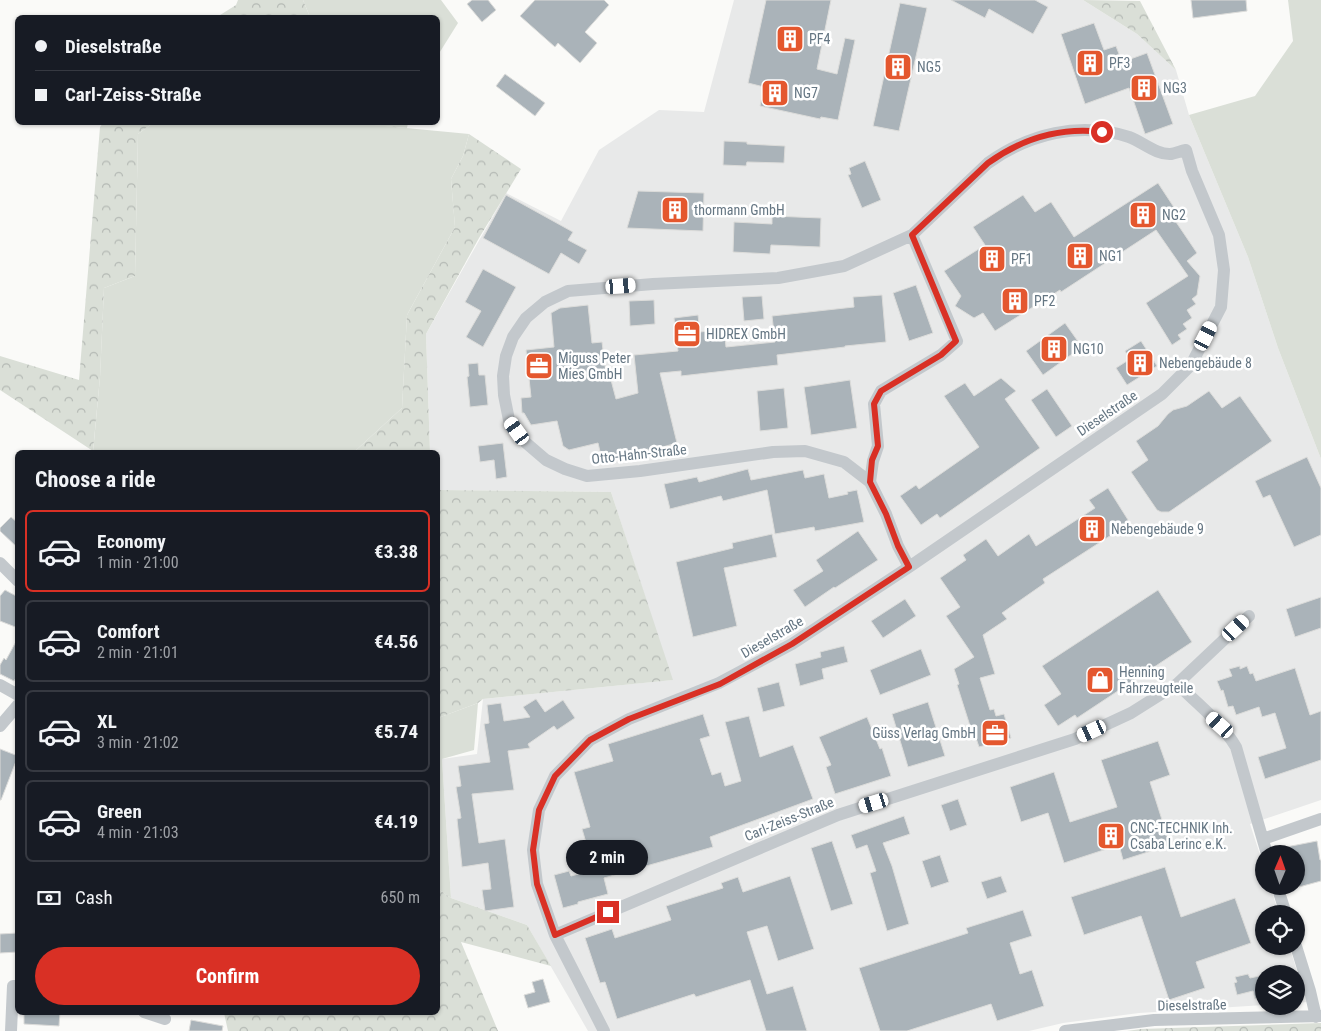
<!DOCTYPE html>
<meta charset="utf-8">
<style>
body{margin:0;font-family:"Roboto Condensed",sans-serif;background:#242831;color:#f1f3f6;height:100vh;display:flex;flex-direction:column;font-size:19px;white-space:nowrap}
*{box-sizing:border-box;margin:0}
p{font-size:16px;color:#9ea1a6}
.icon{flex:none;width:28px;height:28px;fill:none;stroke:currentColor;stroke-width:2;stroke-linecap:round;stroke-linejoin:round}
.map{position:relative;flex:1;overflow:hidden}
.side{position:absolute;left:15px;top:450px;width:425px;height:565px;display:flex;flex-direction:column;background:#171b24;border-radius:8px;box-shadow:0 1px 4px #0004}
.side>*{flex:none}
.guide{position:absolute;left:15px;top:15px;width:425px;height:110px;border-radius:8px;box-shadow:0 1px 4px #0004;display:grid;align-content:center;height:110px;padding:0 20px;background:#171b24}
.needle{width:32px;rotate:2deg}
.tools{position:absolute;left:1255px;top:845px;display:grid;gap:10px}
.tools a{display:grid;place-items:center;width:50px;height:50px;border-radius:50%;background:#171b24;box-shadow:0 1px 4px #0004;font-size:25px}
.end{position:absolute;width:22px;height:22px;margin:-11px;border:6px solid #d93025;background:#fff;box-shadow:0 0 0 2px #fff}
.from{border-radius:50%}
.bubble{position:absolute;height:35px;border-radius:18px;background:#171b24;box-shadow:0 1px 4px #0004;font-size:16px;font-weight:700;line-height:35px;text-align:center}
.car{position:absolute;width:15px;height:30px;margin:-15px -8px;border-radius:6px;box-shadow:0 0 4px 1px #0007;background:linear-gradient(#fff 24%,#345 0 40%,#fff 0 76%,#345 0 86%,#fff 0)}
.guide b{display:flex;align-items:center;gap:18px;height:48px;font-size:19px}
.guide b+b{border-top:1px solid #363941}
.guide i{width:12px;height:12px;background:#f1f3f6}
ul{padding:0;list-style:none}
li{display:flex;align-items:center;gap:15px;height:82px;margin:0 10px 8px;padding:0 10px;border:2px solid #363941;border-radius:8px}
li div{flex:1}
li b{display:block;font-size:19px}
li em{font-style:normal;font-weight:700}
li.current{border-color:#d93025}
li>.icon{width:45px;height:45px;stroke-width:1.5}
h2{padding:0 20px;font-size:22px;line-height:60px}
.pay{display:flex;align-items:center;gap:12px;height:55px;padding:0 20px;font-size:19px}
.pay p{margin-inline-start:auto}
.button{display:flex;gap:10px;margin-top:auto;padding:10px 20px}
.button a{flex:1;height:58px;border-radius:30px;background:#d93025;color:#fff;font-size:20px;font-weight:700;line-height:58px;text-align:center}
.map>svg:first-child{display:block}
.built{fill:#e8e9e9}
.green{fill:#dadfd7}
.forest{fill:url(#forest-crowns)}
.building{fill:#aab3b9;stroke:#dcdcda}
.lines{fill:none;stroke-linecap:round;stroke-linejoin:round}
.street{stroke:#c3c8cc;stroke-width:12}
.route{stroke:#d93025;stroke-width:6}
.labels{text-anchor:middle;stroke-width:5;stroke-linejoin:round;paint-order:stroke}
.poi-label{font-size:14px;fill:#657683;stroke:#fff;text-anchor:start}
.street-label{font-size:14px;fill:#657683;stroke:#fff}
</style>
<div class="map">
<svg width="1321" height="1031" viewBox="0 0 1321 1031">
<defs>
<pattern id="forest-crowns" width="20" height="18" patternUnits="userSpaceOnUse" patternTransform="scale(1.25)"><rect width="20" height="18" fill="#dadfd7"/><path d="M2 6a3 3 0 1 1 6 0M12 15a3 3 0 1 1 6 0" fill="none" stroke="#b4b9b4"/></pattern>
</defs>
<rect width="100%" height="100%" fill="#fafaf8"/>
<path class="built" d="M734,0h349l54,34 39,36 13,45 59,142 30,91 43,111v341l-71,24 14,43v19h6l9,28h-15v32h25l18,56 -11,1v-29h-32v31l-125,8 -76,10 -34,8h-441l-61,-106 -76,-27 -9,-139 35,-5 6,-55 189,-19 -61,-188 -173,-2v-38h-8l-4,-118 80,-141 55,28 38,-71 60,-40 45,2z"/>
<path class="green" d="M303,0h138l17,23 -20,32v-37l-128,-1z
M1288,0h33v459l-43,-111 -30,-91 -59,-142 66,-19 38,-55z
M343,122l126,12 -6,22 -12,23 4,48 -48,88 -5,93 -48,44h-261l7,-75 4,-89 31,-12 3,-142 15,-11z
M478,703l-4,47 -32,9 9,139 -13,-9v-171z"/>
<path class="forest" d="M238,0h65l7,17h-93l19,-12z
M1083,0l57,1 36,69 -39,-36z
M104,122l49,1 -15,11 -3,142 -31,12 -4,89 -7,74 -93,-61v-34l79,24 21,-253z
M343,123l65,-1v1l-1,5z
M469,134l52,35 -42,69 -53,96 4,118h-76l48,-44 5,-93 48,-88 -4,-48 12,-23z
M438,490l173,2 62,188 -190,19 -5,4 -40,15z
M438,889l13,9 76,27 24,41 -90,-24 37,89h-270l-4,-18 214,-1z
M1321,1023v8h-194l14,-2z"/>
<path class="building" d="M472,0h16l8,10 -14,12 -15,-18z
M535,0h69l5,5 -24,27 12,11 -17,20 -22,-20 -3,4 -35,-31z
M766,0h65l-14,69 20,5 8,-36 10,2 -17,80 -17,-3 -1,2 -60,-13 4,-19 -16,-4z
M951,0h84l13,7 -15,27 -44,-25 -4,9z
M1191,0h55l1,11 -54,7z
M900,3l27,5 -28,123 -26,-5z
M1094,23l10,27 12,-4 6,16 25,-9 26,71 -28,10 -16,-46 -44,16 -24,-70z
M505,74l40,29 -10,13 -39,-30z
M724,141l23,1v2l38,2 -1,17 -37,-1 -1,4 -23,-1z
M865,161l16,39 -19,8 -14,-33 3,-1 -2,-6z
M1158,183l21,32 -5,4 23,34 -10,8 13,15 -3,19 -5,4 4,5 -9,6 5,8 -9,6 4,5 -9,6 3,4 -9,6 -26,-42 42,-27 -32,-46 -95,62 -1,-2 -65,41 -12,-18 -9,5 -19,-12 6,-10 -17,-25 41,-26 -12,-18 50,-32 12,17 16,-10 23,35z
M638,191l66,2 -1,38 -76,-3z
M506,195l67,37 -5,8 19,10 -8,14 -18,-11 -12,21 -66,-36z
M772,216l49,2 -1,29 -49,-2 -1,9 -37,-2 1,-30 38,2z
M483,269l33,18 -33,60 -17,-10 15,-26 -16,-9z
M916,285l17,48 -24,8 -16,-48z
M882,295l4,47 -41,4v1l-68,8 1,10 -97,11v-5l-21,2 17,70 -29,8v-2l-46,11 -4,-17 -29,7 -6,-4 -6,-25 -26,4 -7,-12h-2l-1,-15 10,-1 -5,-47 28,-3 -3,-34 9,-5 28,-3 4,38 10,-1 5,39 4,-1 5,19 22,-6 -4,-38 44,-4 -4,-33 24,-3 2,17 24,-3 2,18 49,-5 -3,-26 82,-9 -1,-10z
M762,296l2,23 -20,2 -2,-24z
M654,300l1,24 -25,2 -1,-25z
M1065,323l17,24 -39,28 -17,-24z
M1141,341l16,25 -30,19 -11,-17 14,-9 -5,-8z
M478,363l1,12h6l3,30 -18,2 -3,-30 2,-1 -1,-12z
M1001,378l15,13 -11,8 35,49 -100,70 -3,-4 -16,11 -21,-29 16,-11 3,4 60,-42 -35,-51 21,-13 9,13z
M850,380l7,48 -46,7 -7,-48z
M784,388l4,40 -28,3 -3,-40z
M1047,389l25,37 -16,11 -25,-37z
M1209,391l13,17 18,-12 32,45 -103,71h-8l-4,-2 -26,-38 17,-12 -12,-19 22,-15 10,-12 5,-4 14,-4z
M503,443l4,34 -11,2 -2,-19 -14,2 -2,-16z
M1307,457l14,31v47l-27,12 -24,-52 -7,3 -8,-17z
M748,469l3,11 52,-10 2,8 19,-4 5,24 19,-4 -1,-2 10,-2 7,32 -49,9 -1,-4 -39,7 -8,-44 -44,11 -2,-5 -51,13 -6,-25 33,-7 2,5z
M1108,488l22,35 -87,56 2,4 -43,30 5,6 -24,16 12,39 -15,4 10,32 4,-1 2,7 8,-2 7,24 -32,9 -6,-18h-2l-14,-44 2,-1 -5,-15 20,-12 -28,-41 14,-9 -20,-29 26,-18 -3,-5 23,-16 12,17 31,-22 7,12 59,-38 -6,-8z
M11,517l7,6v25l-18,-17v-3z
M858,531l20,29 -43,28 -1,-1 -29,20 -12,-17 30,-19 -7,-11z
M772,534l5,23 -53,11 13,58 -44,11 -17,-75 57,-14 -1,-5z
M5,590l13,7v31l-18,-7v-25z
M1158,590l34,52 -115,76 -2,-3 -17,11 -14,-21 17,-11 -19,-28z
M1321,597v31l-26,9 -9,-28z
M905,599l11,17 -33,22 -12,-17z
M18,638v37l-4,6 -14,-7v-9l4,-7 2,2z
M844,646l4,16 -26,7 2,10 -24,7 -5,-22 26,-7 -1,-5z
M921,649l10,26 -51,20 -10,-25z
M1240,666v3l7,-3 3,8 3,-1 3,8 39,-13 15,47 11,-4v49l-56,19 -7,-22 28,-9 -11,-35 -13,4 -3,-10 -23,8 -3,-9 -5,1 -5,-17 -2,1 -4,-10 15,-5 -3,-7z
M779,682l6,24 -22,6 -6,-24z
M536,699l9,13 18,-12 12,18 -18,12 -3,-4 -26,18 2,4 -22,3 6,39 -42,4 7,49 26,-4 9,68 -29,4 -3,-21 9,-1 -3,-26 -26,4 -5,-48 4,-1 -5,-31 5,-1 -3,-20 32,-4 -6,-38 5,-1 -2,-18 14,-2 3,18 26,-4 -7,-10z
M928,702l17,54 -37,11 -16,-53z
M703,714l7,22 -10,3 12,36 9,-3 4,14 16,-5 -16,-59 24,-6 11,41 33,-12 20,54 -103,38 3,10 -109,31 4,16 -30,8v2l-15,4 -9,-33 15,-4 2,5 23,-6 -12,-41 8,-2 -16,-55 39,-11 -5,-17z
M867,717l13,32 2,-1 9,28 -56,18 -9,-27 5,-2 -12,-28z
M1158,741l12,34 -20,7 20,63 -47,15 -4,-15 -55,18 -16,-50 -27,9 -11,-35 44,-15 16,50 47,-15 -16,-47z
M0,749l18,7 -17,44h-1z
M958,799l9,26 -17,6 -9,-26z
M904,816l6,18 -27,9 9,23 17,58 -22,7 -17,-58 6,-2 -9,-26 -11,4 -5,-14z
M832,841l21,63 -22,7 -20,-63z
M1317,841l3,19h1v21l-22,6 -3,-14v-19h-19l-1,-5z
M940,855l9,27 -18,6 -9,-27z
M1165,867l16,50 54,-19 16,45 -55,19 9,26 -36,12 -28,-84 -57,19 -13,-38z
M790,876l24,73 -36,12 -11,-35 -20,6 20,62 26,-8 14,45h-41l-16,-51 -54,17 -2,-3 -77,25 -12,-37 -5,1 -15,-45 27,-9 3,9 56,-18 -5,-14 57,-18 -2,-5 17,-6 5,15z
M1001,876l6,16 -20,7 -6,-17z
M1023,910l9,26 -22,7 10,31 12,-4 12,36 -47,15 -6,-17 -84,27h-27l-21,-63 109,-35 -2,-5z
M18,933v19l-18,1v-19z
M1248,974l2,4 14,-3v21l-9,3 -2,-8 -16,4 -3,-12 3,-1 -2,-5z
M543,979l7,23 -22,6 -4,-13 11,-3 -3,-10z
M24,1012h36l-1,14 -35,-2z
M191,1020l32,6 -1,5h-33z"/>
<g class="lines">
<path class="street" d="M870,482l3,-21 5,-15 -4,-42 7,-13 60,-36 16,-14 -45,-106
M0,563l18,18
M1177,684c21,20 44,38 59,63l31,107
M0,685l18,10
M0,726l18,-21
M1263,839l58,-20
M1277,886l9,28
M555,935l283,-120 237,-76 56,-26 46,-29 72,-68
M1296,946l14,45 6,26
M144,1012l21,7
M11,1031l2,-45h5
M604,1031l-49,-96 -18,-51 -4,-34 6,-40 16,-34 35,-36 39,-21 90,-36 73,-39 117,-77 253,-173 29,-29 30,-58 3,-37 -5,-35 -27,-64 -6,-21c-5,1 -10,3 -15,4 -15,1 -28,-12 -42,-17 -50,-16 -100,-3 -141,26l-76,72 -68,31 -66,12 -125,6 -85,7 -23,11 -19,16 -13,19 -7,19 -3,20 1,19 5,25 16,22 21,18 19,9 22,7 53,-5 133,-19 32,-1 39,11 26,20 16,32 12,32 11,21
M1065,1031l89,-11 167,-4"/>
</g>
<g class="lines">
<path class="route" d="M608,912l-53,23 -18,-51 -4,-34 6,-40 16,-34 35,-36 39,-21 91,-35 72,-40 117,-77 -11,-21 -12,-32 -16,-32 2,-22 6,-14 -4,-42 7,-13 60,-36 15,-14 -44,-106 76,-72c35,-25 72,-36 114,-31"/>
</g>
<defs>
<symbol id="building-square" viewBox="-11 -11 22 22"><rect x="-9" y="-9" width="18" height="18" rx="4" fill="#e4572e" stroke="#fff"/><path d="M-4-6H4V6H1V3H-1V6H-4ZM-2.5-4.3h1.7v1.8h-1.7ZM.8-4.3h1.7v1.8H.8ZM-2.5-1h1.7V.8h-1.7ZM.8-1h1.7V.8H.8Z" fill="#fff"/></symbol>
<symbol id="office-square" viewBox="-11 -11 22 22"><rect x="-9" y="-9" width="18" height="18" rx="4" fill="#e4572e" stroke="#fff"/><path d="M-6-3h4V-5.5h4V-3h4V5H-6ZM-1-4.5V-3h2v-1.5ZM-6 0V1H6V0Z" fill="#fff"/></symbol>
<symbol id="shop-square" viewBox="-11 -11 22 22"><rect x="-9" y="-9" width="18" height="18" rx="4" fill="#e4572e" stroke="#fff"/><path d="M-5-2.5h2.3a2.7 3.5 0 0 1 5.4 0H5L5.5 6h-11ZM-1.5-2.5h3a1.5 2.3 0 0 0-3 0Z" fill="#fff"/></symbol>
</defs>
<g fill-rule="evenodd">
<use href="#building-square" x="774" y="23" width="32" height="32"/>
<use href="#building-square" x="1074" y="47" width="32" height="32"/>
<use href="#building-square" x="882" y="51" width="32" height="32"/>
<use href="#building-square" x="1128" y="72" width="32" height="32"/>
<use href="#building-square" x="759" y="77" width="32" height="32"/>
<use href="#building-square" x="659" y="194" width="32" height="32"/>
<use href="#building-square" x="1127" y="199" width="32" height="32"/>
<use href="#building-square" x="1064" y="240" width="32" height="32"/>
<use href="#building-square" x="976" y="243" width="32" height="32"/>
<use href="#building-square" x="999" y="285" width="32" height="32"/>
<use href="#office-square" x="671" y="318" width="32" height="32"/>
<use href="#building-square" x="1038" y="333" width="32" height="32"/>
<use href="#building-square" x="1124" y="347" width="32" height="32"/>
<use href="#office-square" x="523" y="350" width="32" height="32"/>
<use href="#building-square" x="1076" y="513" width="32" height="32"/>
<use href="#shop-square" x="1084" y="664" width="32" height="32"/>
<use href="#office-square" x="979" y="717" width="32" height="32"/>
<use href="#building-square" x="1095" y="820" width="32" height="32"/>
</g>
<g class="labels">
<g class="poi-label">
<text x="809" y="44">PF4</text>
<text x="1109" y="68">PF3</text>
<text x="917" y="72">NG5</text>
<text x="1163" y="93">NG3</text>
<text x="794" y="98">NG7</text>
<text x="694" y="215">thormann GmbH</text>
<text x="1162" y="220">NG2</text>
<text x="1099" y="261">NG1</text>
<text x="1011" y="264">PF1</text>
<text x="1034" y="306">PF2</text>
<text x="706" y="339">HIDREX GmbH</text>
<text x="1073" y="354">NG10</text>
<text x="558" y="363">Miguss Peter<tspan x="558" dy="16">Mies GmbH</tspan></text>
<text x="1159" y="368">Nebengebäude 8</text>
<text x="1111" y="534">Nebengebäude 9</text>
<text x="1119" y="677">Henning<tspan x="1119" dy="16">Fahrzeugteile</tspan></text>
<text x="976" y="738" text-anchor="end">Güss Verlag GmbH</text>
<text x="1130" y="833">CNC-TECHNIK Inh.<tspan x="1130" dy="16">Csaba Lerinc e.K.</tspan></text>
</g>
<g class="street-label">
<text transform="translate(1107 413) rotate(-34)" y="5">Dieselstraße</text>
<text transform="translate(639 454) rotate(-6)" y="5">Otto-Hahn-Straße</text>
<text transform="translate(772 637) rotate(-30)" y="5">Dieselstraße</text>
<text transform="translate(789 819) rotate(-22)" y="5">Carl-Zeiss-Straße</text>
<text transform="translate(1192 1005) rotate(-1)" y="5">Dieselstraße</text>
</g>
</g>
</svg>
<div class="tools">
<a><svg class="needle" viewBox="-14 -14 28 28"><path d="M0-13l5 13h-10z" fill="#e53935"/><path d="M0 13l5-13h-10z" fill="#9ea1a6"/></svg></a>
<a><svg class="icon" aria-label="locate" viewBox="0 0 24 24"><circle cx="12" cy="12" r="6"/><path d="M12 2v4M12 18v4M2 12h4M18 12h4"/></svg></a>
<a><svg class="icon" aria-label="layers" viewBox="0 0 24 24"><path d="M12 4l9 5-9 5-9-5zM3 14l9 5 9-5"/></svg></a>
</div>
<i class="end from" style="left:1102px;top:132px"></i>
<i class="end" style="left:608px;top:912px"></i>
<div class="bubble" style="left:566px;top:840px;width:82px">2 min</div>
<i class="car" style="left:621px;top:286px;rotate:86deg"></i>
<i class="car" style="left:1206px;top:336px;rotate:27deg"></i>
<i class="car" style="left:517px;top:431px;rotate:324deg"></i>
<i class="car" style="left:1236px;top:628px;rotate:47deg"></i>
<i class="car" style="left:1220px;top:725px;rotate:312deg"></i>
<i class="car" style="left:1092px;top:731px;rotate:245deg"></i>
<i class="car" style="left:874px;top:803px;rotate:253deg"></i>
<div class="guide">
<b><i class="from"></i>Dieselstraße</b>
<b><i></i>Carl-Zeiss-Straße</b>
</div>
<section class="side">
<h2>Choose a ride</h2>
<ul>
<li class="current"><svg class="icon" aria-label="car" viewBox="0 0 24 24"><path d="M5 17H2v-5l4-1 3-4h7l3 4 3 1v5h-3M9 17h6M6 11h13"/><circle cx="7" cy="17" r="2"/><circle cx="17" cy="17" r="2"/></svg><div><b>Economy</b><p>1 min · 21:00</p></div><em>€3.38</em></li>
<li><svg class="icon" aria-label="car" viewBox="0 0 24 24"><path d="M5 17H2v-5l4-1 3-4h7l3 4 3 1v5h-3M9 17h6M6 11h13"/><circle cx="7" cy="17" r="2"/><circle cx="17" cy="17" r="2"/></svg><div><b>Comfort</b><p>2 min · 21:01</p></div><em>€4.56</em></li>
<li><svg class="icon" aria-label="car" viewBox="0 0 24 24"><path d="M5 17H2v-5l4-1 3-4h7l3 4 3 1v5h-3M9 17h6M6 11h13"/><circle cx="7" cy="17" r="2"/><circle cx="17" cy="17" r="2"/></svg><div><b>XL</b><p>3 min · 21:02</p></div><em>€5.74</em></li>
<li><svg class="icon" aria-label="car" viewBox="0 0 24 24"><path d="M5 17H2v-5l4-1 3-4h7l3 4 3 1v5h-3M9 17h6M6 11h13"/><circle cx="7" cy="17" r="2"/><circle cx="17" cy="17" r="2"/></svg><div><b>Green</b><p>4 min · 21:03</p></div><em>€4.19</em></li>
</ul>
<div class="pay"><svg class="icon" aria-label="cash" viewBox="0 0 24 24"><path d="M3 7h18v10H3z"/><circle cx="12" cy="12" r="2"/></svg>Cash<p>650 m</p></div>
<div class="button"><a>Confirm</a></div>
</section>
</div>
